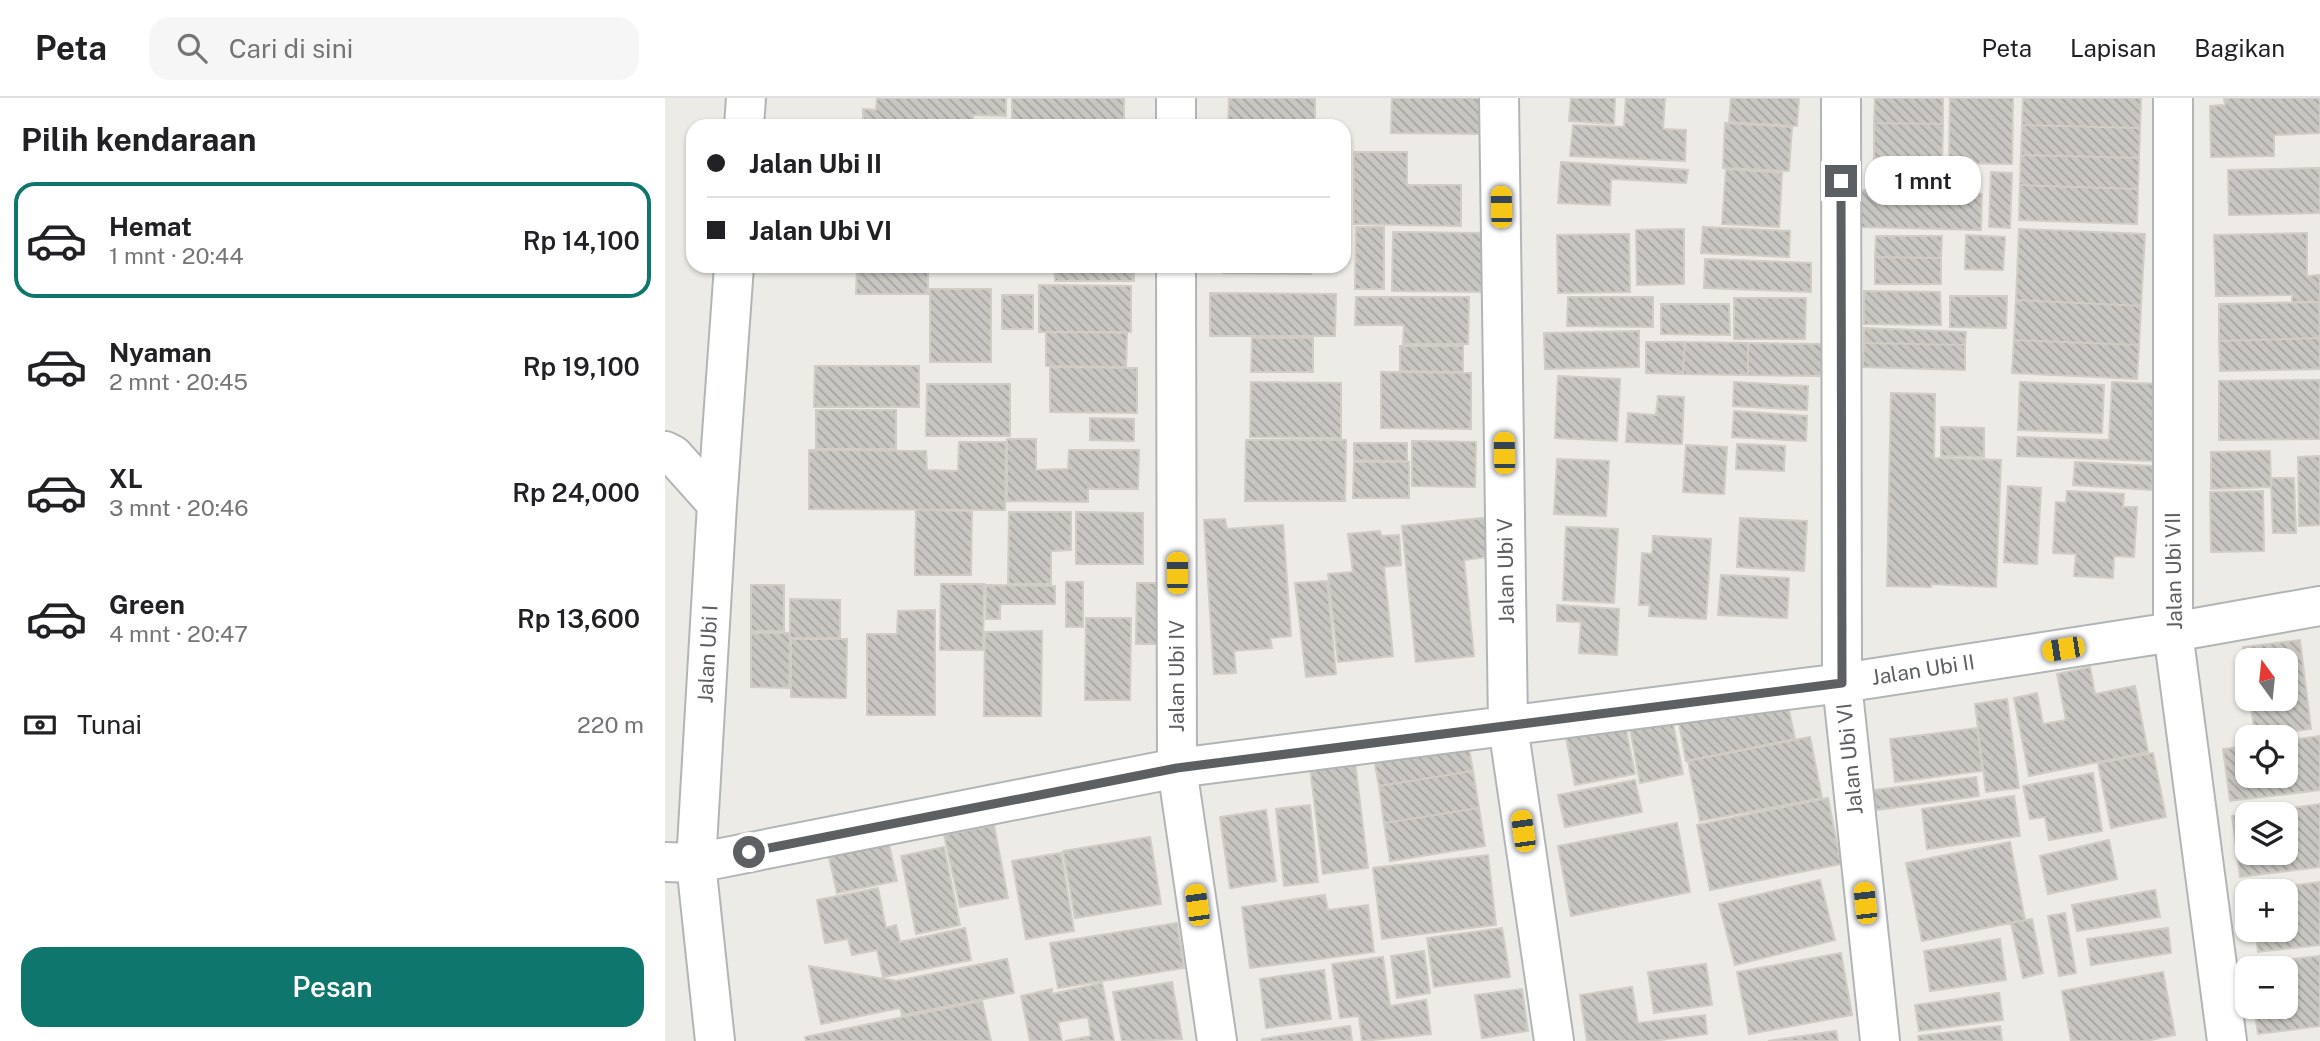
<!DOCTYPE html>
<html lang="id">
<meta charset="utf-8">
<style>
body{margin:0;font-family:"Public Sans",sans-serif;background:#f6f6f6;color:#202124;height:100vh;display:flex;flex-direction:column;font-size:26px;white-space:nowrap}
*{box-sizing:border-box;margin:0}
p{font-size:23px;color:#757577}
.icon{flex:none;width:38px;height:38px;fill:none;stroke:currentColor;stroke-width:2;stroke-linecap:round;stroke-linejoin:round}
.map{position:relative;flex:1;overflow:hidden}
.panel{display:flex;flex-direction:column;background:#fff;width:665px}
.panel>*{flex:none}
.top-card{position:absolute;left:21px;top:21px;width:665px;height:154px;border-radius:21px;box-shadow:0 2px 5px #0004;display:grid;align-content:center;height:154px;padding:0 21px;background:#fff}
.needle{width:46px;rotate:345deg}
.tools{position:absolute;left:1570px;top:550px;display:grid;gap:14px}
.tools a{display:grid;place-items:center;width:63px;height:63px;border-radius:14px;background:#fff;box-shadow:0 2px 5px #0004;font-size:35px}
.end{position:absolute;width:32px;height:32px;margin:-16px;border:9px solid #5d6063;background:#fff;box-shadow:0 0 0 4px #fff}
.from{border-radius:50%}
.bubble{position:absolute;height:49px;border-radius:21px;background:#fff;box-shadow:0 2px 5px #0004;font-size:23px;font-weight:600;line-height:49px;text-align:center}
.car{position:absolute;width:21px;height:42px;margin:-21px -10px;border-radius:9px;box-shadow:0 0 5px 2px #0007;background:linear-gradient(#f5c518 24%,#345 0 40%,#f5c518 0 76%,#345 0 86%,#f5c518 0)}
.top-card b{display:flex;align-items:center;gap:24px;height:66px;font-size:26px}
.top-card b+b{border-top:2px solid #e0e0e0}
.top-card i{width:18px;height:18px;background:#202124}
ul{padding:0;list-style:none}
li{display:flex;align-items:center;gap:21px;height:116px;margin:0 14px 10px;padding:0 7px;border:4px solid transparent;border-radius:21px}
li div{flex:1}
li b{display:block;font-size:26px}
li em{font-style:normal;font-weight:600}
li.selected{border-color:#0f766e}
li>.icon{width:63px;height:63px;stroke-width:1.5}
h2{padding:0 21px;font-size:32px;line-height:84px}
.pay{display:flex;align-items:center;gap:18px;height:77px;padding:0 21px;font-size:26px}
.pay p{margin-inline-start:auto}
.action{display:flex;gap:14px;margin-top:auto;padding:14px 21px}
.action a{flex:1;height:80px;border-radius:21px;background:#0f766e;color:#fff;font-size:28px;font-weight:600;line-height:80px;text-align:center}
header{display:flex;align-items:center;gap:42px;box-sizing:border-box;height:98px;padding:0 35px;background:#fff;border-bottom:2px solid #e0e0e0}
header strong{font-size:33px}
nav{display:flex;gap:38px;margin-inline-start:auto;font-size:24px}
.search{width:490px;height:63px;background:#f6f6f6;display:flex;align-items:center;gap:18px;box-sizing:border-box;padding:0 24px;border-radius:21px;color:#757577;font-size:26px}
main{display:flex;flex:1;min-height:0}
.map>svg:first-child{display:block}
.building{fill:url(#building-back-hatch);stroke:#d1ccc4;stroke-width:2;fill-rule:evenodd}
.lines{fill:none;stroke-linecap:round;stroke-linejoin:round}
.minor-casing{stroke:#b2b5b8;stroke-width:42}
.minor{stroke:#fff;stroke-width:38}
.route{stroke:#5d6063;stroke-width:9}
.labels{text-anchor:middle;stroke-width:5;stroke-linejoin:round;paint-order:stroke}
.street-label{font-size:21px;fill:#5d6063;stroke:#fff}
</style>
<header>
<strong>Peta</strong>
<div class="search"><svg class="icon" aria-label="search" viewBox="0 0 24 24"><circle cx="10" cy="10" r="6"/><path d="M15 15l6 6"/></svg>Cari di sini</div>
<nav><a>Peta</a><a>Lapisan</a><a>Bagikan</a></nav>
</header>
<main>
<section class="panel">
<h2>Pilih kendaraan</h2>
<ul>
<li class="selected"><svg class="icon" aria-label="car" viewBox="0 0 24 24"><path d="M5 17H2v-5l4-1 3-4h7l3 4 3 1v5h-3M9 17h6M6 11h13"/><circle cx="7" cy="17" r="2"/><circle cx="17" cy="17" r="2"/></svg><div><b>Hemat</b><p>1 mnt · 20:44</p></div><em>Rp 14,100</em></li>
<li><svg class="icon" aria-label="car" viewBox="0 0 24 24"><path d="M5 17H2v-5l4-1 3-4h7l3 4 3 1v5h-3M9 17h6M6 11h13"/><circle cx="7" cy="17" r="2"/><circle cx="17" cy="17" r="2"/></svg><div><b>Nyaman</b><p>2 mnt · 20:45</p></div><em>Rp 19,100</em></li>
<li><svg class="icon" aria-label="car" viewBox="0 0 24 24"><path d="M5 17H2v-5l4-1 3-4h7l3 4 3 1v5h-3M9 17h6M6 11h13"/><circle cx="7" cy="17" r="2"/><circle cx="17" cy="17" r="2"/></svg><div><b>XL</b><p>3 mnt · 20:46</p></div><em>Rp 24,000</em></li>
<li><svg class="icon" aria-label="car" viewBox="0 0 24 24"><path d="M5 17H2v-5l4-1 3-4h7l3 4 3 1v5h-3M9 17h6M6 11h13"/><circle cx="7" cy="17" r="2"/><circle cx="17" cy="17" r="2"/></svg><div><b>Green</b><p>4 mnt · 20:47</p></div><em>Rp 13,600</em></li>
</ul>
<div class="pay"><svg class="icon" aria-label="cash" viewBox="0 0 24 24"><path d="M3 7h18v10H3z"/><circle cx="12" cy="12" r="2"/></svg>Tunai<p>220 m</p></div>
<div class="action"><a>Pesan</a></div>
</section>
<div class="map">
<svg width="1655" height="943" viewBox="0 0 1655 943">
<defs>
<pattern id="building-back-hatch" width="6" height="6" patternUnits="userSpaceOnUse" patternTransform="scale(1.75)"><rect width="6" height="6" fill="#c8c6c1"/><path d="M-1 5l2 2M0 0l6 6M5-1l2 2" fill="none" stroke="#a6a4a0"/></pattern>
</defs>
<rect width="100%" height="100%" fill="#edebe5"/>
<path class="building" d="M212,0h129v18l-33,-1v11h-110v-17l13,1z
M347,0h112v28h-112z
M564,0h86v28h-87z
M727,0h89l-1,36 -89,-1z
M906,0h44l-1,26 -45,-3z
M961,0h39l-2,31 23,1 -1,31 -115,-5 3,-31 51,2z
M1066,0h68l-2,28 -68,-4z
M1210,0h68v26l-69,-1z
M1285,0h63l-1,66 -63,-1z
M1358,0h118l-1,30 -118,-3z
M1559,0h96v35l-46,2v21l-63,1 -1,-51 15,-1z
M1060,25l67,4 -3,44 -66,-3z
M1209,25l69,1 -1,38 -68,-2z
M1357,27l118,3 -1,30 -118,-3z
M689,54h53v33h54v41l-107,-2z
M1356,57l118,3 -1,31 -118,-4z
M896,64l127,8 -2,13 -75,-4 -1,26 -52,-2z
M1655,70v45l-91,2 -1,-45z
M1061,71l56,4 -3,54 -57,-3z
M1216,72l69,2v19l-69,-1z
M1326,74l21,1 -2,55 -21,-1z
M1355,87l118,4 -1,35 -118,-4z
M1196,92l121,4 -1,36 -121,-3z
M691,129h28v62h-29z
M1038,129l87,4 -1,26 -88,-4z
M1019,131v55l-47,1 -1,-55z
M1354,131l126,5 -4,72 -125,-6z
M728,134l89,1v59l-90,-1z
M1642,135v43l13,-1v27h-28v-7l-76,1 -2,-61z
M964,136l1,58 -72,1 -1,-58z
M1301,137l39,2 -2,33 -38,-1z
M1211,138h66l-1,22 -66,-1z
M1210,159l66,1v26h-66z
M1040,161l106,4v29l-107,-4z
M192,168h71v28h-72z
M389,168h80v15h-79z
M558,168h88v8l-88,-1z
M374,187l92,1v46h-92z
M265,191h61v73h-61z
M1199,193l76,1 1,33 -77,-1z
M545,195l126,1 -1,42h-125z
M337,197h31v34h-31z
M1285,198h57l-1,32 -56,-1z
M691,199h113l-1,47h-65l1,-19h-49z
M903,199h85v30l-86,-1z
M1069,200h72l-1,41h-71z
M1351,202l125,6 -2,39 -125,-5z
M1654,204l1,36 -101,3v-37z
M996,206h68l1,31 -69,-1z
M1199,230l102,4 -1,13 -101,-2z
M974,233v36l-94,2 -1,-36z
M381,234l81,1 -1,34 -80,-1z
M587,240h61v34h-62z
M1655,240v31l-100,2 -1,-30z
M1349,242l125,5 -2,34 -125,-6z
M981,244h39l-2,32 -37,-1z
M1020,244l63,1v32l-65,-1z
M1083,245l74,1 -1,32 -73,-1z
M1199,245l101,2v25l-102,-3z
M735,248h63v26l-63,-1z
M150,268h104v41h-105z
M385,269l87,1v45l-87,-1z
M716,274l90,1v56l-90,-1z
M893,278l62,3 -3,62 -62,-3z
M1655,282v59l-101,1v-59z
M586,284l90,1v55l-91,-1z
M1069,284l74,4 -1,24 -74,-4z
M1355,284l84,3 -2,48 -84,-3z
M1447,284l46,2 -5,77 -136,-5 1,-19 91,3z
M262,286h83v52h-84z
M1226,295l44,1 -1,64 67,2 -5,127 -65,-3v3l-44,-1z
M993,298l26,1 -2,47 -56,-2 2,-29 28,2z
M151,312h80v39h-80z
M1069,313l73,5 -1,25 -74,-4z
M425,320l44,1v22l-44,-1z
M1276,329l43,1v29l-43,-1z
M342,341h29v31l32,-1 1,-19h70l-1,39h-50v13l-81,-1z
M581,342h100l-1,61h-100z
M747,343l64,1 -1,45 -63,-1z
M294,344h47l-1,68 -196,-1v-59l117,1 1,19 31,1z
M689,345h53v18l-53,-1z
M1072,346l48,2 -1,25 -48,-2z
M1021,347l41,2 -3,47 -41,-2z
M1605,353l1,36 -60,2v-37z
M1655,358v69l-21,1 -1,-69z
M892,361l52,2 -3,55 -52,-2z
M689,364h55v36h-56z
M1410,364l78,4 -1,24 -79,-5z
M1606,380h23l2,55h-23z
M1343,388l33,2 -4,76 -33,-2z
M1402,393l57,3 -1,13h14l-3,50 -20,-1 -1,22 -39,-2 2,-22 -23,-1 3,-51 10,1z
M1598,393l1,60 -53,1 -1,-60z
M251,412l56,1 -1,64h-56z
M344,414h62v38l-20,1v33h-43z
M411,414l67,1v51h-67z
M827,419l4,39 -32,4 10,96 -58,6 -14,-136z
M1075,420l67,3 -3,50 -67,-4z
M560,421l2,10 56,-4 8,111 -21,2 2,10 -38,3 2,22 -22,1 -10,-154z
M901,429l52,2 -4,74 -51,-3z
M715,433l1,5 18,-1 2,30 -17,2 9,89 -55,6 -10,-88 25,-2 -5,-38z
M988,438l58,3 -5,80 -57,-3 1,-11h-11l3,-52 10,1z
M1056,477l68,3 -2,40 -69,-3z
M662,483l9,93 -30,3 -11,-94z
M401,484h17v45h-17z
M472,485h29v61h-30z
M276,486h43l-1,66h-43z
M86,487h33v46h-33z
M321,487l69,1v18h-55v15h-14z
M125,501l50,1v38h-50z
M892,507l62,4 -2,46 -38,-2 2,-31 -24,-1z
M270,512v105h-68v-81h30l1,-23z
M421,520h45l-1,82h-45z
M377,533l-1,85h-57l1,-84z
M86,535h39l-1,55 -38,-1z
M126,541h56l-1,59 -55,-1z
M1635,542l11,89 -56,7 -5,-38h35v-38h-38v18l-4,-31z
M1425,569l5,27 40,-8 13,66 -119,24 -15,-78 23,-5 6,31 23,-4 -9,-46z
M1121,598l9,43 -109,22 -8,-44z
M1342,601l12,89 -33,4 -11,-88z
M1005,611l13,65 -43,9 -12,-65z
M959,622l11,54 -60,11 -10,-53z
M1312,630l5,43 -87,11 -5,-43z
M1655,638v54l-90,11 -7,-52 24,-3v29h38v-34z
M1145,639l12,61 -122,23 -12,-60z
M803,645l5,28 -94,15 -5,-27z
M1488,655l13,64 -55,11 -13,-65z
M690,664l13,106 -45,6 -13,-107z
M808,673l6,37 -95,15 -5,-37z
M1428,675l9,58 -53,9 -4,-23 -15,2 -7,-33z
M1311,679l3,19 -103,14 -2,-20z
M970,682l7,32 -77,15 -7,-32z
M1349,698l6,40 -93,13 -5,-40z
M1163,700l13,66 -131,26 -13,-65z
M1655,706v63l-80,10 -8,-61zM1582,716h38v38h-38z
M645,707l8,77 -34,4 -8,-77z
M814,710l6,38 -95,15 -6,-38z
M601,712l10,71 -46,7 -10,-71z
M1012,725l13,69 -119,24 -13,-70z
M329,727l14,73 -48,9 -16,-72z
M221,733l11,50 -60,12 -11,-49z
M485,739l11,67 -86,14 -12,-67z
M1444,742l8,39 -69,15 -8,-38z
M1345,744l15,78 -103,21 -16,-78z
M279,749l16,78 -44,9 -15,-78z
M396,755l13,78 -48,8 -14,-78z
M823,757l8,70 -114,14 -9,-71z
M1155,782l15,60 -100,25 -16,-61z
M1655,784v63l-62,7 -3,-23h30v-38h-35z
M213,790l8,40 10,-3 4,17 65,-14 6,32 -88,17 -6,-27 -25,5 -4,-16 -23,4 -8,-43z
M1490,792l5,27 -83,14 -5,-26z
M660,797l3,15 40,-5 6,47 -124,16 -8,-61z
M1400,815l11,60 -17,3 -11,-60z
M1367,821l11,54 -20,5 -12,-55z
M512,825l7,45 -126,20 -8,-45z
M837,830l8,49 -76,10 -7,-49z
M1503,830l3,25 -80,12 -4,-26z
M1335,841l6,41 -76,11 -6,-40z
M759,853l6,42 -33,5 -6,-42z
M1176,855l11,62 -103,19 -12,-62z
M1655,858v70l-62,8 -4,-28h31v-38h-36v-4z
M718,859l7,49 36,-6 5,34 -69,7 -3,-25 -19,2 -8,-54z
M342,861l7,34 -112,22 -2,-7 -79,16 -12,-58 87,15z
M1041,866l6,41 -58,8 -6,-41z
M659,872l7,49 -65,9 -6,-49z
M1498,874l12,63 -29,6h-75l-9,-50z
M507,884l10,57 -60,2 -9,-49z
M437,885l12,58h-49l26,-5 -3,-19 -30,5 4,19h-32l-9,-45 31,-7v5z
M967,889l6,36 67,-8 2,19 -55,7h-65l-7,-46z
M857,891l6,42 -46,7 -7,-43z
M1334,895l4,27 -84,11 -4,-26z
M317,903l9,40h-185l-1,-4z
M685,928l2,15h-90v-2z
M1335,928l2,15h-83l-1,-5z
M1171,933l2,10h-70z"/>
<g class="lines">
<defs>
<path id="minor" d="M511,0v28
M834,0l9,628 46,315
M1176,0l1,585 38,358
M1508,0v534l54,409
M79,28l2,-28
M511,168l1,502 40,273
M0,353l8,4 44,49
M0,764l31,1 481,-95 665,-85 331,-51 147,-26
M50,943l-19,-178 21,-359 17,-238"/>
</defs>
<use href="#minor" class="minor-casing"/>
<use href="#minor" class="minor"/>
</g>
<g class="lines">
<path class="route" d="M84,754l428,-84 665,-85 -1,-502"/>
</g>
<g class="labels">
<g class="street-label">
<text transform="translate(841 473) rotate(-91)" y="7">Jalan Ubi V</text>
<text transform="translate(1509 473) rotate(-91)" y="7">Jalan Ubi VII</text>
<text transform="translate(43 556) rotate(-87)" y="7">Jalan Ubi I</text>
<text transform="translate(1258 572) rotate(-9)" y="7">Jalan Ubi II</text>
<text transform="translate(512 578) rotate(-90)" y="7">Jalan Ubi IV</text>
<text transform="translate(1185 661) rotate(-96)" y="7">Jalan Ubi VI</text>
</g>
</g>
</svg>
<div class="tools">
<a><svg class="needle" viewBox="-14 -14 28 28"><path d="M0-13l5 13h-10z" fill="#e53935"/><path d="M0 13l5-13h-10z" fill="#757577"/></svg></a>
<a><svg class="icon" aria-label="locate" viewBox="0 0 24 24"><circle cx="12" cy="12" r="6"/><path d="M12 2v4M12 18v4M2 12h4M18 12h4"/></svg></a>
<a><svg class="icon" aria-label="layers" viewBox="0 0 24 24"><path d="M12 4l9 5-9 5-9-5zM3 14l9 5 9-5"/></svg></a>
<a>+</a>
<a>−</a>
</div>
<i class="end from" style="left:84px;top:754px"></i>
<i class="end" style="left:1176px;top:83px"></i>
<div class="bubble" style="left:1200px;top:58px;width:116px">1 mnt</div>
<i class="car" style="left:836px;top:109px;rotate:359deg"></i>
<i class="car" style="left:839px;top:355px;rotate:359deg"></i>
<i class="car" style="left:512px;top:475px;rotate:0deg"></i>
<i class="car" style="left:1398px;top:551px;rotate:261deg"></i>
<i class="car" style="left:858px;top:733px;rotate:352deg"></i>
<i class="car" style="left:1200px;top:805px;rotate:354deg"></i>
<i class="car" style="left:532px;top:807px;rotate:352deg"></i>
<div class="top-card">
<b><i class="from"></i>Jalan Ubi II</b>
<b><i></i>Jalan Ubi VI</b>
</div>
</div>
</main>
